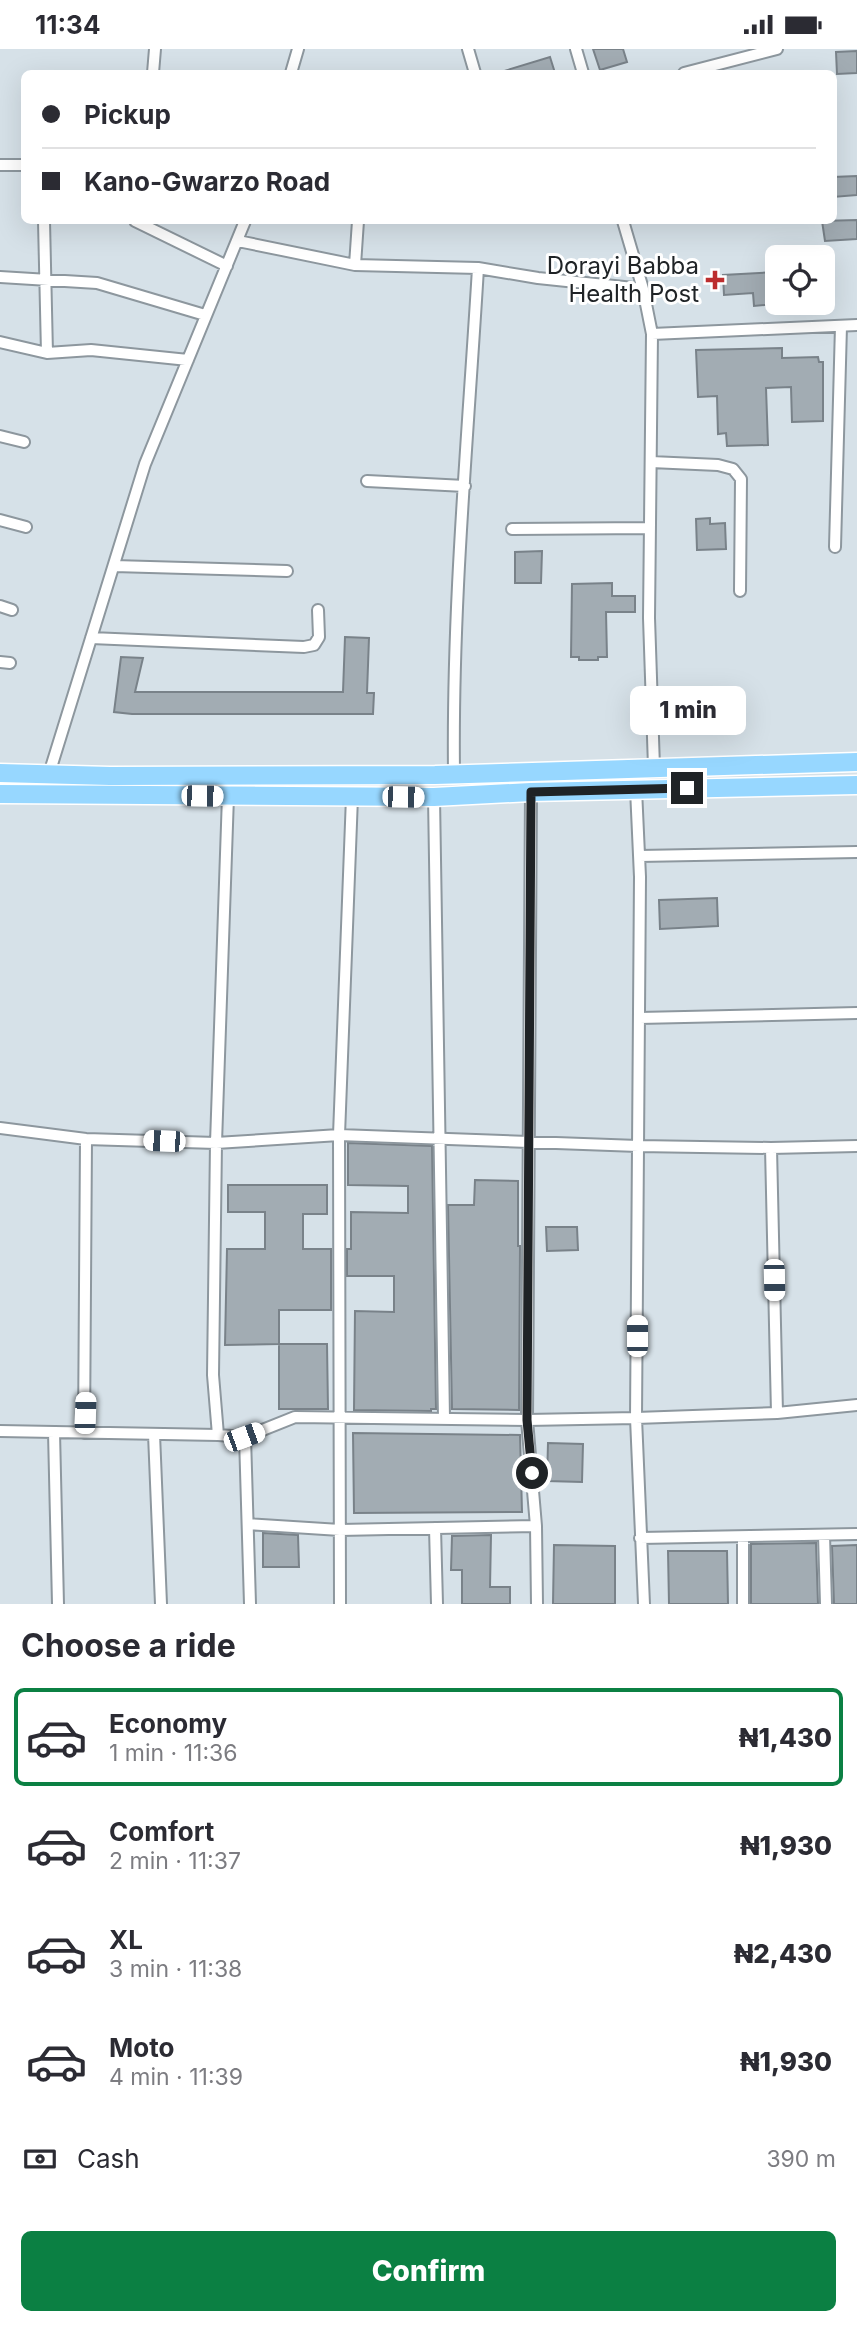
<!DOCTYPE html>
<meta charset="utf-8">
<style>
body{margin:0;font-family:Inter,sans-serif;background:#f2f2f3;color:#2b2b33;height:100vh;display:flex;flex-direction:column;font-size:26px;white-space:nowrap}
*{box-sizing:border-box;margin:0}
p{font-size:23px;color:#7c7c81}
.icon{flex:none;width:38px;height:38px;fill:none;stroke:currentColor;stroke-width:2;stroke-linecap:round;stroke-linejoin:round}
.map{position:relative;height:1555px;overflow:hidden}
.drawer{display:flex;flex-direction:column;background:#fff;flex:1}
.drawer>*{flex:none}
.banner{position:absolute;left:21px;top:21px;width:816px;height:154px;border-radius:10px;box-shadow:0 7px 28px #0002;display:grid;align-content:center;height:154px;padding:0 21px;background:#fff}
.fabs{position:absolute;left:765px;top:196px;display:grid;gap:14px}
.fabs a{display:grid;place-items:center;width:70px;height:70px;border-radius:10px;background:#fff;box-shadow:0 7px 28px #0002;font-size:35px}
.end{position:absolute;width:32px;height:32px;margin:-16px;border:9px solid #1f2326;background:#fff;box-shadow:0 0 0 4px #fff}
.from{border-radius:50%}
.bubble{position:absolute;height:49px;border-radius:10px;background:#fff;box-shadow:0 7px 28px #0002;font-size:23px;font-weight:800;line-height:49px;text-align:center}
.car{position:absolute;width:21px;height:42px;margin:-21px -10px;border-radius:9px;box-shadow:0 0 5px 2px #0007;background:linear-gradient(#fff 24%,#345 0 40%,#fff 0 76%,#345 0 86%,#fff 0)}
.banner b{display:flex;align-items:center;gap:24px;height:66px;font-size:26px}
.banner b+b{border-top:2px solid #e1e1e2}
.banner i{width:18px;height:18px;background:#2b2b33}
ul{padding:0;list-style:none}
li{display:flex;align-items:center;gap:21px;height:98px;margin:0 14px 10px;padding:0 7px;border:4px solid transparent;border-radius:10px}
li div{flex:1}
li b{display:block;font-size:26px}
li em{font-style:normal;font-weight:800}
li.current{border-color:#0b8043}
li>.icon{width:63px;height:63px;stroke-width:1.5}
h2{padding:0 21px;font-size:32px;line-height:84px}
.pay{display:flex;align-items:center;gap:18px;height:77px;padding:0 21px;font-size:26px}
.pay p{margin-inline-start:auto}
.button{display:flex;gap:14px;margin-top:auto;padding:14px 21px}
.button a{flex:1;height:80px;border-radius:10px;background:#0b8043;color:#fff;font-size:28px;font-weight:800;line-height:80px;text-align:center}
.status{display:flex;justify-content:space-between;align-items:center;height:49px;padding:0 35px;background:#fff;direction:ltr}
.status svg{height:19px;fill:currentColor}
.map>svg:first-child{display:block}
.building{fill:#a2acb3;stroke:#798289;stroke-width:2}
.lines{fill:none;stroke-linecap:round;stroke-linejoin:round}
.minor-casing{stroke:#8d979e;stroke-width:14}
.primary-casing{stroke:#fff;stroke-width:21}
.minor{stroke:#fff;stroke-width:10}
.primary{stroke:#97d7ff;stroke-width:18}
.route{stroke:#1f2326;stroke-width:9}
.poi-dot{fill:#bc2d2e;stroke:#fff;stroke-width:2.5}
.labels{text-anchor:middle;stroke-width:6;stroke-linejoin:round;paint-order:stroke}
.poi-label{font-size:24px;fill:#1f2326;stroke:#fff;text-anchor:end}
</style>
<div class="status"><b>11:34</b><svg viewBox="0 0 49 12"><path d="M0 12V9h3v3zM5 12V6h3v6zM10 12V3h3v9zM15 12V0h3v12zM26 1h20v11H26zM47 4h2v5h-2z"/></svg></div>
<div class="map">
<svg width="857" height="1555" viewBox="0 0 857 1555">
<rect width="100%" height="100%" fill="#d6e1e8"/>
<path class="building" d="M593,0h30l4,13 -27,8z
M857,2v22l-20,1 -1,-22z
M550,8l5,16h-50l-1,-2z
M857,127v19l-24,2v-20z
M857,171v19l-32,2 -3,-20z
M777,223l-1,32 -22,2 -1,-13 -29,2 -1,-20z
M782,299v10l36,-1 1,5h4v59l-31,1 -1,-35 -25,1 2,57 -41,1 -1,-13 -8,1 -1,-38 -19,1 -2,-47z
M710,469v6l15,-1 1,26 -29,1 -1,-31z
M542,502l-1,32h-26v-31z
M612,534v13h23v16h-29l1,45h-9v3h-19v-3h-8l1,-73z
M345,588l24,1 -2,55h7l-1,21h-241l-18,-2 7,-55 22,1 -8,34h208z
M717,849l1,28 -58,3 -1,-29z
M348,1094l84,3 4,263h-5v2l-77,-1 1,-99 39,1v-36h-47v-27h4v-37l57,1v-27l-60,-1z
M475,1131l43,1v65h2l-1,164 -67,-1 -4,-204h26z
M228,1136h99v29h-24v35h28v61h-52v34l-54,1 2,-96h38v-37h-37z
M546,1178h31l1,23 -31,1z
M279,1295h48l1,65h-49z
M353,1384l167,2 2,77 -168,1z
M548,1394l35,1 -1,38 -35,-1z
M263,1484l35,2 1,32h-36z
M491,1486l-1,52h20v17h-48v-34h-11l1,-34z
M816,1494l2,61h-67v-60z
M554,1496l61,1v58h-62z
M857,1496v59h-23l-2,-58z
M668,1502h59l1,53h-59z"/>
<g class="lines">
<defs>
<path id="minor" d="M468,0l7,24
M576,0l7,24
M153,24l2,-24
M291,24l7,-24
M684,24l93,-24
M0,116h24
M44,172l3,132
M135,172l92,45
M623,172l20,68 9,45 -3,284 5,149
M238,192l117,24 123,3 60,10 105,11
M355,216l3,-44
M0,228l97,6 108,32
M652,285l205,-9
M0,293l47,11 44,-3 97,10
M0,387l24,6
M651,413l67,3 15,4 8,10 -1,112
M367,432l98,5
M0,471l26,7
M512,480l138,-1
M835,498l6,-221
M114,517l173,5
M0,557l12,4
M91,589l213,9 10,-2 5,-8 -1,-27
M0,613l10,1
M454,724c-2,-168 14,-337 24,-505
M49,725l96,-310 100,-243
M636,740l4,88 -4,541 8,186
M531,743l-4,628 9,106 1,78
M228,747l-12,347 -3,232 5,60 27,2 50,-20 232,3 109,-2 141,-5 80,-8
M434,748l10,621
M639,807l218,-4
M639,969l218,-5
M0,1079l86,11 130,4 123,-8 299,11 133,2 86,-2
M771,1099l6,265
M0,1382l218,4
M54,1383l4,172
M84,1384l2,-294
M154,1385l7,170
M245,1388l5,167
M248,1475l92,6 196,-4
M435,1479l2,76
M824,1486l2,69
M743,1488v67
M640,1489l217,-4
M340,1555l-1,-469 13,-338"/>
<path id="primary" d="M0,724l110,3 325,-1 422,-13
M0,745l434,3 97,-5 326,-7"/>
</defs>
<use href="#minor" class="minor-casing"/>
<use href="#primary" class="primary-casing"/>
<use href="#minor" class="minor"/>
<use href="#primary" class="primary"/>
</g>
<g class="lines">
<path class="route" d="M532,1424l-5,-53 4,-628 156,-4"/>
</g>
<path class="poi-dot" d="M711.5 220.5h7v7h7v7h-7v7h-7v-7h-7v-7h7z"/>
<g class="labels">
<g class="poi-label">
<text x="699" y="225">Dorayi Babba<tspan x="699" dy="28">Health Post</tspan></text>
</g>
</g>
</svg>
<div class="fabs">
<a><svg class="icon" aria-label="locate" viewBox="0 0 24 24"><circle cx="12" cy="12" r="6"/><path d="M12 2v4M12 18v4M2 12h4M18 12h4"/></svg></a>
</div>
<i class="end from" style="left:532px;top:1424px"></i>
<i class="end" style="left:687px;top:739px"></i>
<div class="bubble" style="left:630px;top:637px;width:116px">1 min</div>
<i class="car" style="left:202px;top:747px;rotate:91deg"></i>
<i class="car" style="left:403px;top:748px;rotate:91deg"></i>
<i class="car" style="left:164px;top:1092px;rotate:272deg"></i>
<i class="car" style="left:774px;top:1231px;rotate:179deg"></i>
<i class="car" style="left:637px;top:1287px;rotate:0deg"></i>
<i class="car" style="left:85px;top:1364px;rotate:2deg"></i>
<i class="car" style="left:244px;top:1388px;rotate:70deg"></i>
<div class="banner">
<b><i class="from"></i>Pickup</b>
<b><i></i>Kano-Gwarzo Road</b>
</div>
</div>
<section class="drawer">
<h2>Choose a ride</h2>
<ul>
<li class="current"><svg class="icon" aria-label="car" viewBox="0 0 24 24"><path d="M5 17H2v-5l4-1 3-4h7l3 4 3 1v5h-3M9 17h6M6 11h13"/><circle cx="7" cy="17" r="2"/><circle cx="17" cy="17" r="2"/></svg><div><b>Economy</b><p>1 min · 11:36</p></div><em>₦1,430</em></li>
<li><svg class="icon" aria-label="car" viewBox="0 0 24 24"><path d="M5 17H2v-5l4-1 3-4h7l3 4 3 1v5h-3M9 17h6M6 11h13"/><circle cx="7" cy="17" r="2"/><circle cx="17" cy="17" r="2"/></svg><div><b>Comfort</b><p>2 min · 11:37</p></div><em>₦1,930</em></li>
<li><svg class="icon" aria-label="car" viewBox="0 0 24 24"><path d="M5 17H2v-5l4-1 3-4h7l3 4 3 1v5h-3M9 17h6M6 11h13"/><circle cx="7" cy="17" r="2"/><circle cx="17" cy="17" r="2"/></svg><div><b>XL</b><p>3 min · 11:38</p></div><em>₦2,430</em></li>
<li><svg class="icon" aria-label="car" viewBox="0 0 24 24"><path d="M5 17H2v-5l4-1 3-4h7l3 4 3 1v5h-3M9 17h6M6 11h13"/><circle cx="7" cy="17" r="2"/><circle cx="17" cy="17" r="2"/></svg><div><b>Moto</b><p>4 min · 11:39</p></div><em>₦1,930</em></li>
</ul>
<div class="pay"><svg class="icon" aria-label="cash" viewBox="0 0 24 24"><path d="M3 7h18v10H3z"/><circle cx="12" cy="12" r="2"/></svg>Cash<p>390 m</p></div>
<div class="button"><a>Confirm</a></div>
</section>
